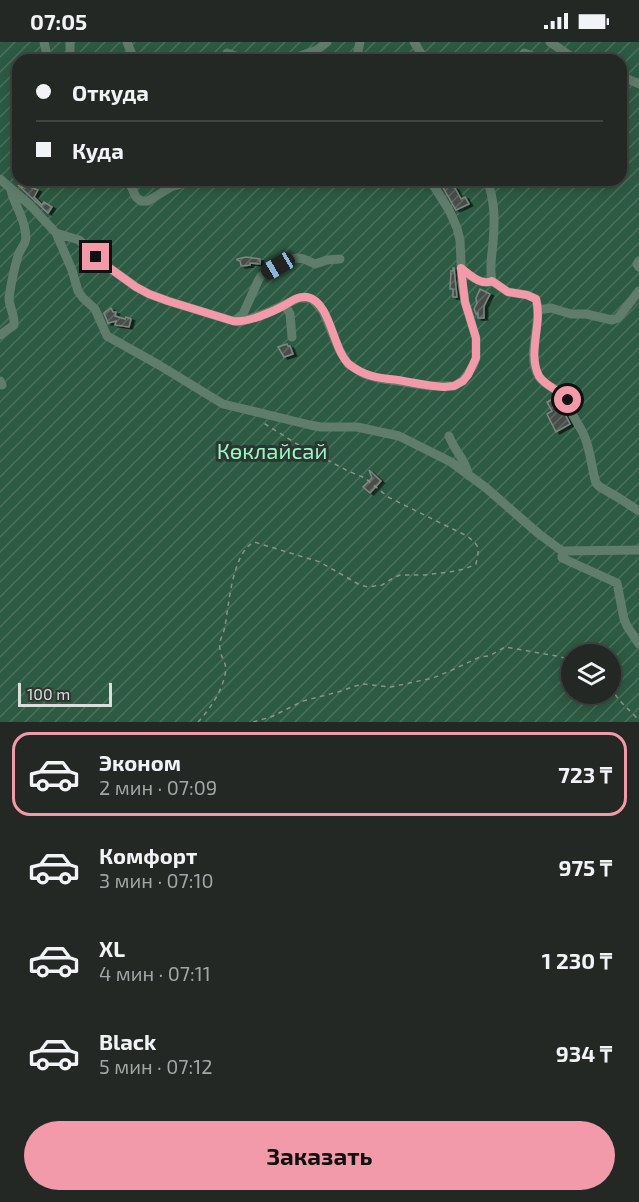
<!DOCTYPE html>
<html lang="ru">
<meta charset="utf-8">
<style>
body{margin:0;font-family:"Exo 2",sans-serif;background:#2b302d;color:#f1f3f6;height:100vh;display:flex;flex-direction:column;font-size:22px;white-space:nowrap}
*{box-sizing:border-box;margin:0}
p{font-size:20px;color:#a3a6a7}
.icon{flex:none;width:33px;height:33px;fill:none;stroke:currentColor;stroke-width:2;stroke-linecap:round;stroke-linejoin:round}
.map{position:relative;height:680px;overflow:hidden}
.side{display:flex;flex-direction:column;background:#232825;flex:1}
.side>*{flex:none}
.guide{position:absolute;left:12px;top:12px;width:615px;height:132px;border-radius:18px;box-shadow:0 3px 15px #0003,0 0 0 2px #404442;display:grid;align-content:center;height:132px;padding:0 24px;background:#232825}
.fabs{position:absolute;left:561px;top:602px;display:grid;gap:12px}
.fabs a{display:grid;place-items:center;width:60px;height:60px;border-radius:50%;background:#232825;box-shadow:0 3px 15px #0003,0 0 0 2px #404442;font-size:30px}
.scale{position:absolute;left:18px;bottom:15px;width:94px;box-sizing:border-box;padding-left:6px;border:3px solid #dadfdc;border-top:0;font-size:16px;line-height:21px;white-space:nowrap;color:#dadfdc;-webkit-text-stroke:4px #2f3531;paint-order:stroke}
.end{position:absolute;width:27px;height:27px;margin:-14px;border:8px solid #f39aaa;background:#111;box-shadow:0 0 0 3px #111}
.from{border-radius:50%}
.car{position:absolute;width:18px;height:36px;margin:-18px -9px;border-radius:8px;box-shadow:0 0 4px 2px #0007;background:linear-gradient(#222 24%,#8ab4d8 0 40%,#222 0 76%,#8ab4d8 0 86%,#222 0)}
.guide b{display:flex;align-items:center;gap:21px;height:57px;font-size:22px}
.guide b+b{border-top:2px solid #404442}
.guide i{width:15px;height:15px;background:#f1f3f6}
ul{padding:10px 0 0;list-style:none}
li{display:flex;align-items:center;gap:18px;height:84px;margin:0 12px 9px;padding:0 12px;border:3px solid transparent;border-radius:18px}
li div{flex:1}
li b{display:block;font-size:22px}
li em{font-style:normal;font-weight:700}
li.current{border-color:#f39aaa}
li>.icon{width:54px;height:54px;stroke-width:1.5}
.cta{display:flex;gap:12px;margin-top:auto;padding:12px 24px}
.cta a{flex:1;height:69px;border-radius:36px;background:#f39aaa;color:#111;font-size:24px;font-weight:700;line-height:69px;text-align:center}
.status{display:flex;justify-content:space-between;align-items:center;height:42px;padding:0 30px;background:#232825;direction:ltr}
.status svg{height:16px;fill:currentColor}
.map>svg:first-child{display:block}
.garden{fill:url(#garden-furrows);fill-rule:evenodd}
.building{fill:url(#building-hatch);stroke:#7f8682;stroke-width:1.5;filter:url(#shadow)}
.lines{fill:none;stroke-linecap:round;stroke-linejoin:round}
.path{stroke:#8b918d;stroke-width:1.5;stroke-dasharray:4.5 4.5;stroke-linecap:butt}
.minor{stroke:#607c6b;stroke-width:9}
.route{stroke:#f39aaa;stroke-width:8}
.labels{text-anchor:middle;stroke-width:6;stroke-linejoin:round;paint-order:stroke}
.park-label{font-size:22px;fill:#95f9c2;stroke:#2f3531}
</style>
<div class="status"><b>07:05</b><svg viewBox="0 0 49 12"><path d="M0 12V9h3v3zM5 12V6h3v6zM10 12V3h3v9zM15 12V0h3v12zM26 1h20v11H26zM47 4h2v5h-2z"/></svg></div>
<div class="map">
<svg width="639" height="680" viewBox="0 0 639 680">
<defs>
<pattern id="garden-furrows" width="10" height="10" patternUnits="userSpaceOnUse" patternTransform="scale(1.5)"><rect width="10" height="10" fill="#2d5a42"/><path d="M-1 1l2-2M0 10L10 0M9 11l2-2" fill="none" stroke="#4b715d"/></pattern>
<pattern id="building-hatch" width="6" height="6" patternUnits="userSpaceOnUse" patternTransform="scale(1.5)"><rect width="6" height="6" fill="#474e49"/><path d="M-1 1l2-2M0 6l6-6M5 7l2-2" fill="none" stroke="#616763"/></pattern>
<filter id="shadow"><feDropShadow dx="3.5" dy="2" stdDeviation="0" flood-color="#0009"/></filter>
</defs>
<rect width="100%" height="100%" fill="#2f3531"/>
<path class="garden" d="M0,0h639v680h-639zM18,18h603v120h-603zM572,612h38v39h-38z"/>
<path class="building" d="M447,138h2l5,8h1l6,11 4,-2 4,7 -13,6 -15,-26z
M18,143l5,2 1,-2 14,5 -4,7 8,8 2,-3 8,5 -4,6z
M246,215l14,2v5l-10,-1v2l-8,1 -1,-1 -1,-4 -3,-1v-1z
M453,226h1l3,29h-4v-8h-3l1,-18h2z
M480,247l10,5 -6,12v12h-6v-5l-2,1 -2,-5 3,-6 -1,-5z
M111,266l2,4h3l-1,4 10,3 1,-2 5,2 -2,8 -14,-2 1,-4 -8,2 -4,-10z
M287,302l1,2h2l3,8 -9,3 -6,-10z
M556,355l14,27 -14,8 -9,-18 5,-3 -5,-9z
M369,428l12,11 -11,12 -7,-6 9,-9z"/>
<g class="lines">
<path class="path" d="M610,645l9,13 20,20
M198,680c12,-13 23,-29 27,-47 3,-13 -4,-15 -5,-26 -2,-8 4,-15 5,-23 4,-21 7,-73 29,-84l66,20 40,23 8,2 14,-2 11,-7 7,-3h25l31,-4 11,-3 9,-4c3,-16 5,-17 -9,-28l-79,-39 -23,-19 -17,-7 -51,-27 -35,-22
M253,680l18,-5 32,-16 35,-9 17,-6 9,-2 27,3 42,-9 19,-8 28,-13 9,-1 16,-9 52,9 15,4"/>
<path class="minor" d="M44,0l2,9 -1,9
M70,0v18
M127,0l7,18
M414,0l11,18
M550,0l26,18
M227,11l19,7
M289,18l28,-10 10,-8
M356,18l4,-18
M523,18l1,-7 19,7
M621,34l18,8
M0,137l30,26 26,28 23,7 8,7 14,16 3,1 32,23 13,7 19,7 65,20 7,1 9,-3 17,-6 33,-15h10l4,2 10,11 16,38 9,15 16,10 13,4 53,8h24l9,-5 10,-15 3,-8v-20l-11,-36 -3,-19 -2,-43 -3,-12 -8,-18 -19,-30
M128,138l8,17 5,4h7l23,-14 23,-7
M487,138c8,21 8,40 6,63 -1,13 -4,25 -1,38l16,11 19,3 9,4c7,25 -11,55 3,78 7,11 23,12 29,23 2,4 2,9 4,13 3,7 8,14 11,20 8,16 8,34 13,50l4,4 19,11 20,13
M56,191l16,37 6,21 5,7 12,11 12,27 52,29 64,39 87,21 11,2h36l42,9 52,26 34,25 54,47 23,17 77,-1
M639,219l-2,3 2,3
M461,227c9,6 20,17 31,12
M285,263l5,9 2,23
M538,268l13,-2 20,6h15l26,6 6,-2 21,-27
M234,279l9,-7 15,-33 3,-5 5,-3 22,-13 9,-2 7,1 11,5 12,-4 13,-1
M0,293l14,-10c1,-10 -5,-18 -5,-27 2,-14 5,-29 9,-42 4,-12 10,-11 7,-26 -2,-15 -11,-26 -14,-40
M0,339l2,4
M449,394c6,16 16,22 20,40
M562,509v7l55,25 7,36 3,7 12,18"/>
</g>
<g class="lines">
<path class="route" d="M96,215l5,6 3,1 32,23 13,7 19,7 65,20c14,2 40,-9 52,-16 7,-4 13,-9 22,-8 25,5 25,54 43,68 15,12 31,13 48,15 16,3 31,6 46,7l10,-1 9,-5 5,-6 8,-17v-20l-11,-36 -4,-34c9,7 20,18 31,13l16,11 19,3 9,4c7,25 -9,53 3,77 5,9 21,15 29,24"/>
</g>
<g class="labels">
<g class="park-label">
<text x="272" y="417">Көклайсай</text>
</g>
</g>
</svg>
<div class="fabs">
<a><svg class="icon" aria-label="layers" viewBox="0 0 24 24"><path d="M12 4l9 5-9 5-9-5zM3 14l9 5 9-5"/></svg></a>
</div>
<div class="scale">100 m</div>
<i class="end from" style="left:568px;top:358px"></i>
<i class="end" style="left:96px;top:215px"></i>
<i class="car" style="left:278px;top:224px;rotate:240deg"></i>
<div class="guide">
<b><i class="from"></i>Откуда</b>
<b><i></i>Куда</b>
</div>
</div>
<section class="side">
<ul>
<li class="current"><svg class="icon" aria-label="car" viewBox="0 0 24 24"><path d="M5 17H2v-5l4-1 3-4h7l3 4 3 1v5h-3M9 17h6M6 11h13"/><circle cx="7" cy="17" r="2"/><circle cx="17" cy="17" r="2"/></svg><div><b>Эконом</b><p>2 мин · 07:09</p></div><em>723 ₸</em></li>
<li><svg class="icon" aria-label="car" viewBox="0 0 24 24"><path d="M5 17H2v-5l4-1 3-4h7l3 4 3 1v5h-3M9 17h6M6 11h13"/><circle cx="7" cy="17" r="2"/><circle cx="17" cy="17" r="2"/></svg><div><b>Комфорт</b><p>3 мин · 07:10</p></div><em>975 ₸</em></li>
<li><svg class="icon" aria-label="car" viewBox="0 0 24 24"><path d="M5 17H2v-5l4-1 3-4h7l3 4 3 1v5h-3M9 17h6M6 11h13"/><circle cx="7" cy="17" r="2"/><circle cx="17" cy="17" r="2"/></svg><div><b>XL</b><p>4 мин · 07:11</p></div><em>1 230 ₸</em></li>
<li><svg class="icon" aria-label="car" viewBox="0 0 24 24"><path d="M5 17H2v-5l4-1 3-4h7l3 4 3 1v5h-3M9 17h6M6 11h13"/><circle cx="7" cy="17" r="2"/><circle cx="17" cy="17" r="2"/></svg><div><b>Black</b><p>5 мин · 07:12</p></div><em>934 ₸</em></li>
</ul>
<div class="cta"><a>Заказать</a></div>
</section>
